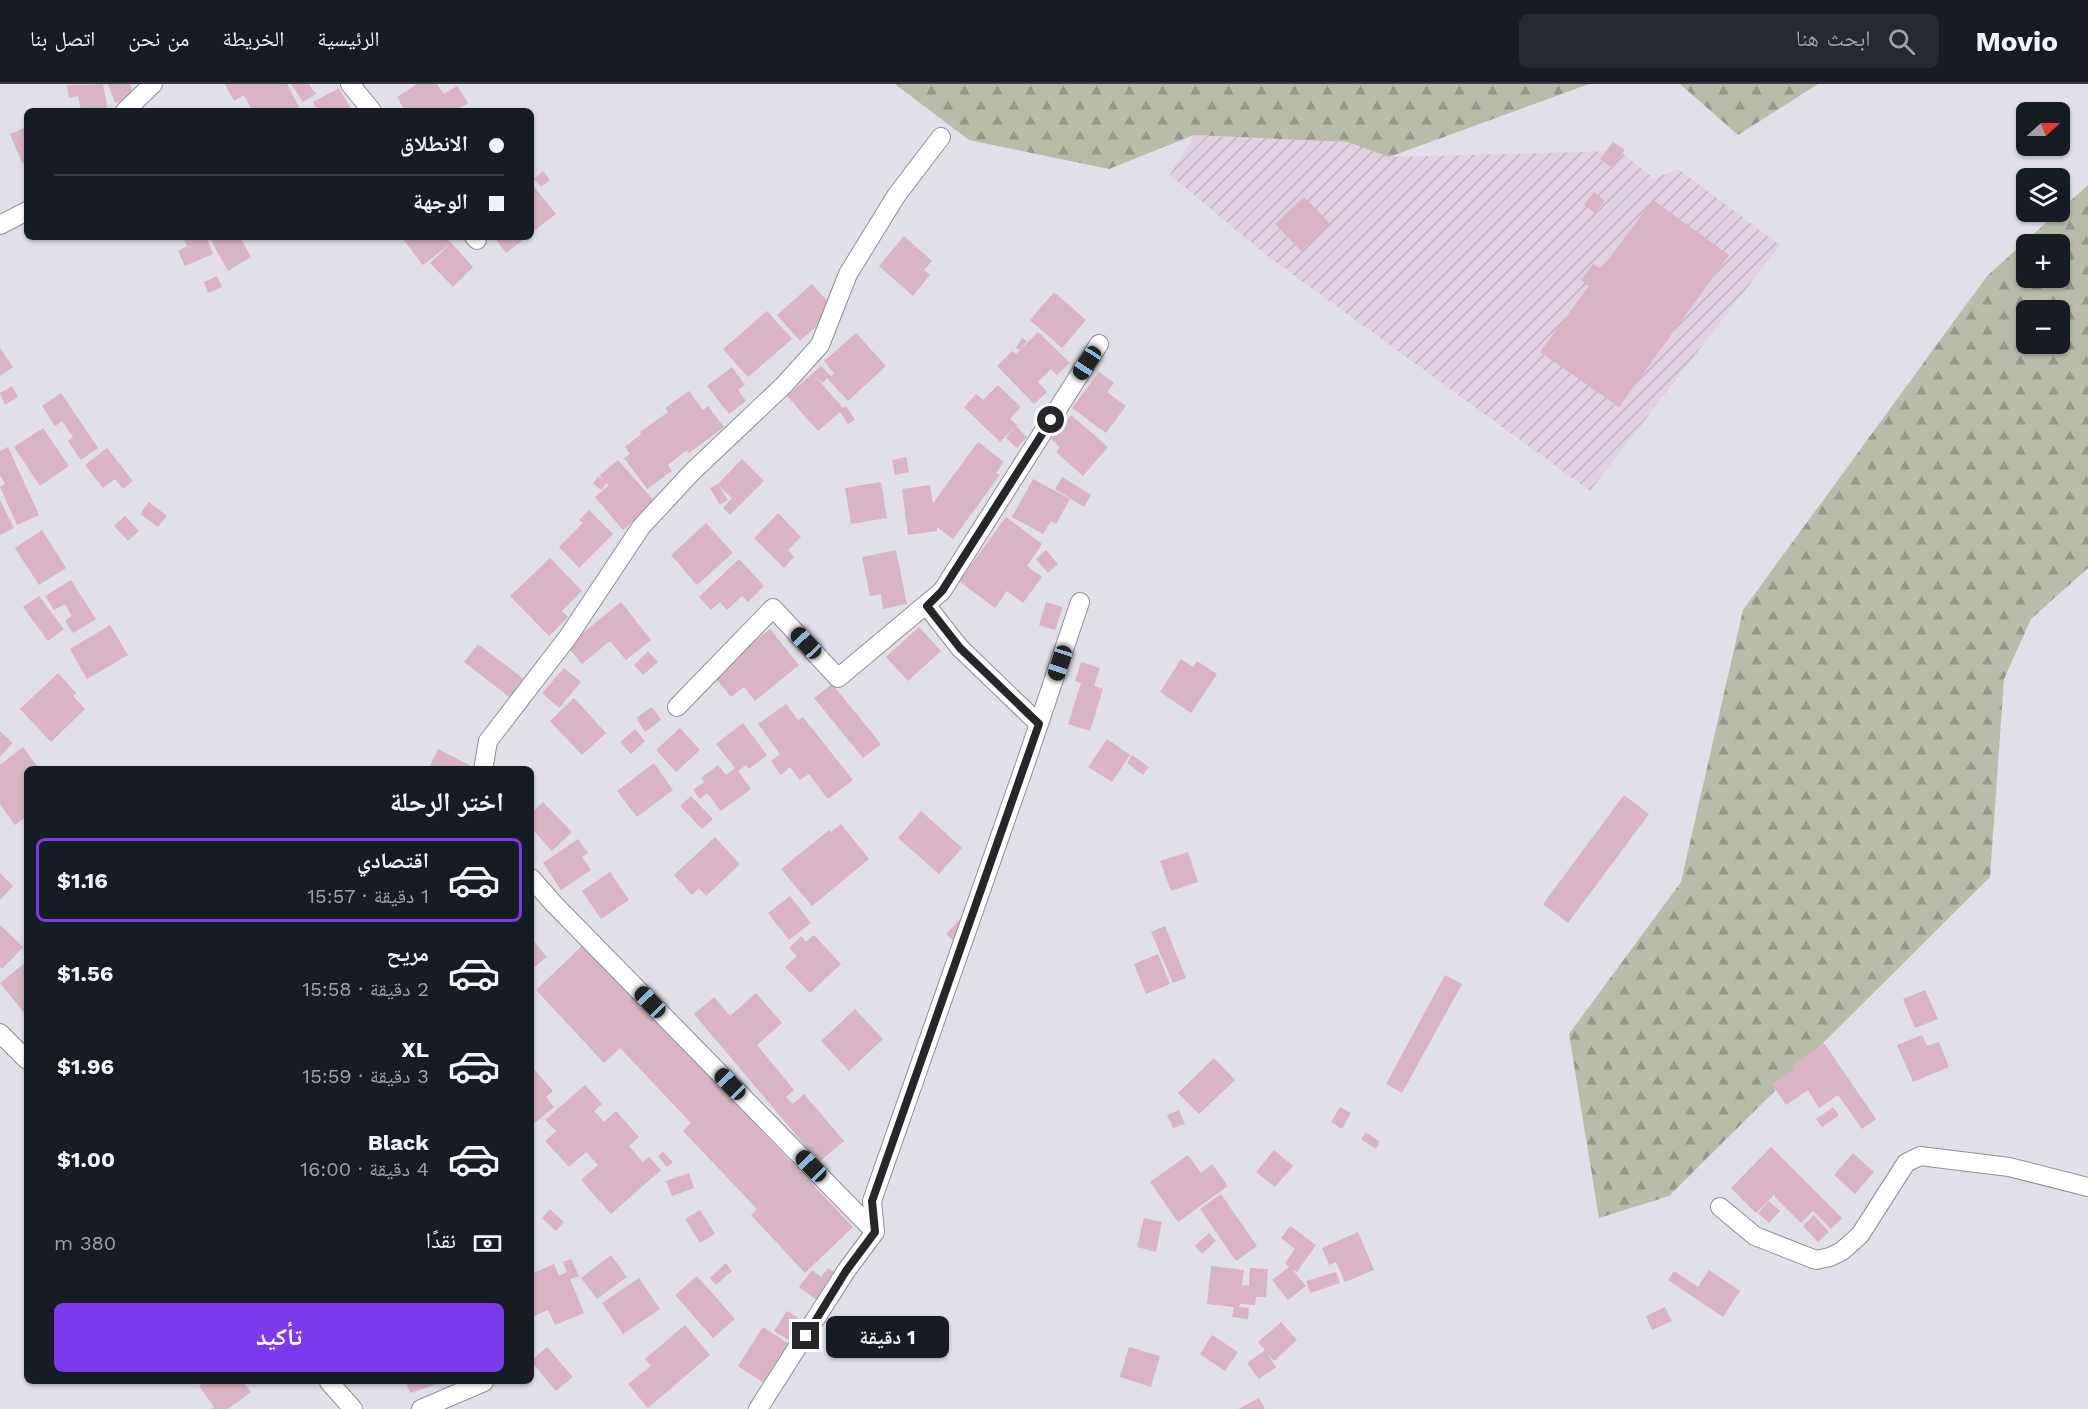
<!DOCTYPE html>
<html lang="ar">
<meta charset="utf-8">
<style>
body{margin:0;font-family:"Work Sans","Noto Naskh Arabic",sans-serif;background:#242831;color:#f1f3f6;direction:rtl;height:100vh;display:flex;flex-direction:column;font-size:22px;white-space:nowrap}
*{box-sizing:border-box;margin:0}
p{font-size:20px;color:#9ea1a6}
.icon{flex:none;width:33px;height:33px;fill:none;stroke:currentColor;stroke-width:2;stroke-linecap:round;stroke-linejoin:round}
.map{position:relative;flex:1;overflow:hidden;direction:ltr}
.panel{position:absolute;left:24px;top:682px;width:510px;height:618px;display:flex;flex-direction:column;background:#171b24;border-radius:9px;box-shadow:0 2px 4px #0004;direction:rtl}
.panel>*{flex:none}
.guide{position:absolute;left:24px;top:24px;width:510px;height:132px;border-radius:9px;box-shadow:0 2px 4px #0004;direction:rtl;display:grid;align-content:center;height:132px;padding:0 30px;background:#171b24}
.needle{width:39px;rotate:69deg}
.tools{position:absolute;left:2016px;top:18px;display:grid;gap:12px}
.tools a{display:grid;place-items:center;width:54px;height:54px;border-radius:9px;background:#171b24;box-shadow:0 2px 4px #0004;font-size:30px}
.end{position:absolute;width:27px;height:27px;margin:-14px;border:8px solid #27272a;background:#fff;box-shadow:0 0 0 3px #fff}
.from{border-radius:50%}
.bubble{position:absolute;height:42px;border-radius:9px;background:#171b24;box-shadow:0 2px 4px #0004;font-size:20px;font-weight:700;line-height:42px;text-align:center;direction:rtl}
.car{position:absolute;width:18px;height:36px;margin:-18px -9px;border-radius:8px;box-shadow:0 0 4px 2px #0007;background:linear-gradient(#222 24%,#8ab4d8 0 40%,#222 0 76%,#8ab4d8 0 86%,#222 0)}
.guide b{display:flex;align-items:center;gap:21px;height:57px;font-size:22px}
.guide b+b{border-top:2px solid #363941}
.guide i{width:15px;height:15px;background:#f1f3f6}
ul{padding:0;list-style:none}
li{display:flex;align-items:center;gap:18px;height:84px;margin:0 12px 9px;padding:0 18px;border:3px solid transparent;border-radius:9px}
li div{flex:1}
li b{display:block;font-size:22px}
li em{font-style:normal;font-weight:700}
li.active{border-color:#7c3aed}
li>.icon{width:54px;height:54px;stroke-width:1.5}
h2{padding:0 30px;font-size:27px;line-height:72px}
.pay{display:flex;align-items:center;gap:15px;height:66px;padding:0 30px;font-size:22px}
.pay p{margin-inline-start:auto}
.primary-button{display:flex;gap:12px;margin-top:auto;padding:12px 30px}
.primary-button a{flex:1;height:69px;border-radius:9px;background:#7c3aed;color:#fff;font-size:24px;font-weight:700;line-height:69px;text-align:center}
header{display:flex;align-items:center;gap:36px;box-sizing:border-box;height:84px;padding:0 30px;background:#171b24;border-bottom:2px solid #363941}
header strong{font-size:28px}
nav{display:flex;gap:33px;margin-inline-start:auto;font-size:21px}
.search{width:420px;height:54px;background:#242831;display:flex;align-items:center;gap:15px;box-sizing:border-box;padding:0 21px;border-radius:9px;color:#9ea1a6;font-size:22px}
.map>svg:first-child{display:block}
.industrial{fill:url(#industrial-furrows)}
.forest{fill:url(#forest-firs);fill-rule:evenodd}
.building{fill:#d9b4c4}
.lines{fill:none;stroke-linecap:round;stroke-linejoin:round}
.minor-casing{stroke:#8f8e96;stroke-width:20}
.minor{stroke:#fff;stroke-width:18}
.route{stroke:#27272a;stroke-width:8}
</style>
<header>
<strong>Movio</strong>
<div class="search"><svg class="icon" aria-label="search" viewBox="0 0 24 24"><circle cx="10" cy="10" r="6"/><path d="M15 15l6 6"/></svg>ابحث هنا</div>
<nav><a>الرئيسية</a><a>الخريطة</a><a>من نحن</a><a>اتصل بنا</a></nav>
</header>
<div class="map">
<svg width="2088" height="1325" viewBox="0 0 2088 1325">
<defs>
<pattern id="industrial-furrows" width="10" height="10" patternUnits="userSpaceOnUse" patternTransform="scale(1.5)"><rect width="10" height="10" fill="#e1d1e2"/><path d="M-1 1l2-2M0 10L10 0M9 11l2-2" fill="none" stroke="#c1b3c2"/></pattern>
<pattern id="forest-firs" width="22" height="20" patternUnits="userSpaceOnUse" patternTransform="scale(1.5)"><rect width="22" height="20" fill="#b8bca8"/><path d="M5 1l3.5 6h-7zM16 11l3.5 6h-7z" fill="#969989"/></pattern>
</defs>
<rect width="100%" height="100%" fill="#e1dfe8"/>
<path class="industrial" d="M1194,51l154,7 41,15 231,-6 34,28 24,-10 102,76 -190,246 -325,-237 -95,-79z"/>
<path class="forest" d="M895,0h694l-200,73 -41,-15 -154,-7 -85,34 -140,-29z
M1680,0h138l-80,51z
M2088,101v383l-57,51 -27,60 -14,198 -321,319 -70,22 -30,-184 112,-152 62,-272 244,-334zM2026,160h34v34h-34zM2026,226h34v34h-34z"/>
<path class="building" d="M103,0l5,27h-27l-3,-15 -9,2 -2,-13z
M108,0h22l4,13 -19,6z
M225,0h62l13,25 -4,2h-44l-8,-16 -10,6z
M291,0h18l7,10 -13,8z
M417,0h20l7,10 13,-8 11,17 -13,8h-50l-8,-14z
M339,4l13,23h-34l-5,-9z
M27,43v34l-5,2 -12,-29z
M1613,58l12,8 -13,18 -12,-9z
M543,87l7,9 -9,7 -7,-8z
M531,99l25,31 -25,19z
M1594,108l11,9 -10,12 -11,-8z
M1304,113l26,27 -29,27 -26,-27z
M1653,116l76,55 -110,152 -79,-55 49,-66 -8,-6 12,-16 8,5z
M904,152l28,25 -8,9 6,5 -17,21 -34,-30z
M183,153h23l7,17 -28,12 -7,-15 9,-5z
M209,153h31l11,20 -23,14z
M401,153h45l27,30 -20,20 -23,-24 20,-19 -27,21z
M494,153h33l-21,16z
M217,192l5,11 -14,6 -4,-11z
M812,200l23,26 -35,31 -23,-26z
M1054,208l32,28 -24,28 -32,-28z
M767,227l25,28 -44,38 -25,-28z
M1038,248l32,31 -13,12 -6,-6 -13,13 9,10 -13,12 -37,-38 15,-15 4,3 4,-4 -4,-2 6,-10 5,3 -6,8z
M856,249l30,33 -38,35 -21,-23 -4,5 -8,-7 28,32 3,-2 9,14 -7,4 -8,-12 -22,19 -31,-35 34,-30 10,10 3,-3 -10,-12z
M0,264l13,19 -13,9z
M732,283l13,18 -7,5 8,11 -17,13 -22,-28z
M1099,288l15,11 -7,9 19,14 -20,27 -34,-25z
M998,301l23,22 -11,12 7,6 -17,17 -36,-35 12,-13 7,6z
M12,302l6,11 -13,8 -5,-12z
M689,307l14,19 5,-4 16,21 -35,26 -2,-3 -19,15 4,6 -25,18 -23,-31 6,-4 -5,-7 16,-13 -1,-2 28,-20 -3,-4z
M61,309l37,55 -17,12 -13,-19 5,-4 -11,-16 -7,5 -13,-20z
M1071,331l37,32 -25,29 -27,-24 4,-5 -9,-8z
M1016,342l11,11 -10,11 -11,-10z
M43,344l26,38 -29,20 -26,-39z
M978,358l26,20 -8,11 4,2 -47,64 -16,-12v4l-29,4 -6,-46 28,-4 3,18z
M8,363l31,68 -22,10 -17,-38 5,-3 -5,-9v-24z
M107,364l26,33 -10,8 -8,-10 -12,9 -18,-23z
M906,373l3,15 -14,3 -3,-15z
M742,375l22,22 -34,34 -7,-7 9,-10 -13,-12 9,14 -8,5 -10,-17 8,-4z
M618,376l37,42 -32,28 -28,-33 14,-12 -3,-2 -4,7 -9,-6 5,-8 6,4 -4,-5z
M1062,393l29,18 -7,12 -29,-18z
M1033,395l37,20 -14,25 -5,-3 -8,13 -31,-17z
M881,398l6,36 -36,6 -6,-36z
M0,416l14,28 -14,7z
M149,418l18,14 -9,11 -18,-13z
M589,426l24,24 -34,34 -20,-21 24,-24 -4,-3z
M778,429l23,24 -13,13 6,7 -10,11 -30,-30z
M125,432l14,15 -11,10 -14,-15z
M1006,433l36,27 -15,22 15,11 -19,26 -16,-12 -12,17 -36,-27z
M706,439l27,30 -36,32 -26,-30z
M42,446l24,38 -27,17 -24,-37z
M896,466l11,54 -24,5 -2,-15 -11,2 -8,-39z
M1046,466l12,14 -10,9 -12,-14z
M550,474l32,33 -20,20 6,6 -19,19 -39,-40z
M739,475l25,27 -16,16 -6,-6 -15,14 -7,-8 -9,8 -12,-13z
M71,496l25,39 -23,14 -8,-12 7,-5 -7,-12 -11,6 -9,-14z
M39,512l25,33 -16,12 -25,-34z
M621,518l30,38 -25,20 -16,-19 -28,23 -15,-18z
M1046,518l17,5 -8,23 -16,-5z
M110,541l18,30 -41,24 -17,-30z
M919,543l22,24 -33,30 -22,-24z
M770,545l29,36 -44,36 -11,-14 -13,10 -18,-22z
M478,560l52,40 -14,18 -52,-40z
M648,567l10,11 -15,13 -9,-10z
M1181,575l12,8 4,-6 20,13 -26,39 -31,-21z
M1081,578l19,6 -6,18 9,3 -13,42 -22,-7 13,-41 -6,-2z
M564,584l17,14 -22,26 -17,-15z
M58,589l18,20 -3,3 12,13 -34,33 -31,-33z
M832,600l49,60 -18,14 -49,-60z
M574,614l32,35 -24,22 -32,-34z
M786,620l12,16 5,-3 50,63 -25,19 -19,-25 -9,6 -10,-13 -9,8 -10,-14 9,-7 -22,-30z
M652,623l9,13 -16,12 -9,-14z
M743,639l24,32 -18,14 -3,-4 -8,6 13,18 -30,22 -14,-18 -7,6 -7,-9 11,-8 -3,-4 17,-13 8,10 9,-7 -19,-24z
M680,644l20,22 -24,22 -20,-22z
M635,645l10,12 -14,13 -11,-12z
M0,647l13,12 -13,14z
M1107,655l23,16 -18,27 -24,-15z
M23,663l17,23h-13v46l-12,9 -15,-21v-39z
M438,665l33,17 -2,4h-41z
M1132,671l17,12 -6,8 -16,-12z
M654,679l19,27 -36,27 -20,-26z
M1624,711l25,19 -81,109 -25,-19z
M691,712l22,23 -11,10 -22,-23z
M543,718l29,30 -20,19 -18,-20 -3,3v-21z
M921,727l41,37 -23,26 -41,-36z
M841,740l28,35 -57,47 -31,-37 48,-39 2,2z
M715,753l25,27 -34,32 -7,-8 -7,7 -18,-20z
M578,755l10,14 -6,4 9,13 -30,20 -18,-27z
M1188,768l10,30 -27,9 -11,-30z
M610,788l19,28 -28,19 -19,-28z
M0,789l13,13 -13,14z
M790,812l21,27 -22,17 -21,-27z
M962,833l16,14 -16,18 -16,-15z
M0,841l23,22 -21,22 -2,-2z
M1165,842l21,52 -13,5 -22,-51z
M814,851l27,29 -31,29 -25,-26 12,-11 -8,-8 12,-12 5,6z
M531,854l16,19 -16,13z
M584,860l269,283 -48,46 -54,-58 6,-6 -74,-78 8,-8 -71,-75 -16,15 -68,-73z
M1158,870l12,30 -24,10 -12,-30z
M27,877v51l-2,2 -25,-31z
M1445,891l17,9 -60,109 -16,-9z
M1925,906l13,29 -23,9 -12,-29z
M756,909l26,30 -25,22 37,45 -8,7 7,7 11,-10 40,47 -25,21 -125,-148 20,-17 16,19z
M855,925l28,30 -34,32 -28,-30z
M1922,951l5,11 12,-4 10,25 -36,15 -16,-37z
M1824,959l52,76 -14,10 -24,-34 -19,13 -11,-18 -22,15 -14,-21 23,-16 -2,-3z
M1214,974l21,22 -36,34 -21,-21z
M531,982l22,25 -7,6 8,10 -23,19z
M585,1001l17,19 -8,7 10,11 12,-11 23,26 -10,9 14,16 6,-5 12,13 -50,44 -30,-34 17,-15 -12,-13 -17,15 -24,-26 11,-10 -11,-11z
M1340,1023l11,6 -9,16 -11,-7z
M1833,1023l6,8 -17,12 -6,-8z
M1179,1026l6,14 -12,4 -6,-13z
M1366,1048l14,10 -4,7 -15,-10z
M1771,1063l71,71 -11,11 -18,-18 -12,12 -26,-26v-3l-19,19 -25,-25z
M1274,1066l19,16 -18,21 -19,-15z
M663,1068l10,10 -6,5 -9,-11z
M1853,1069l21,19 -19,22 -21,-19z
M1188,1071l13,18 11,-9 16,22 -50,36 -28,-40z
M689,1089l5,15 -22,8 -6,-15z
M1221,1110l36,52 -21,15 -36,-52z
M1769,1117l11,10 -11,12 -11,-10z
M550,1125l14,13 -8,9 -14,-13z
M700,1126l15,24 -15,9 -15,-24z
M1814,1131l15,17 -11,10 -15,-16z
M1144,1134l18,4 -6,30 -19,-5z
M1290,1142l26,19 -19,27 -5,-3 14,17 -18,14 -16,-20 17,-13 -4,-4 10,-14 -14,-11z
M1358,1148l16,38 -29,12 -9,-20 -7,3 -7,-17z
M1209,1149l7,8 -14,13 -7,-8z
M611,1171l16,22 -30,22 -16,-21z
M571,1175l8,17 -9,3 14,34 -29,12 -7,-15 -16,7 -1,-43 23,-10 5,12 8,-4 -4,-10z
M726,1179l6,8 -16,14 -6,-7z
M1211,1182l33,4 -2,15 7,1 1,-18 18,1 -2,28h-10l-1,8 -15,-1 -1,3 10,1 -1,11 -16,-2 2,-10 -27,-3z
M828,1184l9,6 -19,27 -19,-14 13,-17 9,7z
M1709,1186l31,21 -17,26 -55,-37 6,-9 24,16z
M1336,1188l4,11 -30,10 -4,-12z
M697,1192l38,43 -22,19 -38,-43z
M639,1194l21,31 -37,25 -21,-31z
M1665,1223l7,14 -20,9 -6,-14z
M787,1227l20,12 -13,20 -20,-12z
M1281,1238l16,18 -23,21 -7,-8 9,14 -17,12 -12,-16 18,-13 -7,-8z
M685,1241l25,30 -62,53 -20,-24 23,-18 -6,-7z
M763,1243l29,19 -25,39 -29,-19z
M1212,1251l26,17 -13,19 -25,-17z
M547,1263l26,30 -17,14 -25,-30z
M1129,1263l31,9 -9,31 -31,-10z
M205,1298h38l8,10 -23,17h-17l3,-2 -15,-21z
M406,1298h38l-34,11z
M1259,1314l6,11h-27z"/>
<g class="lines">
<defs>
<path id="minor" d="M350,0l22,27
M125,27l28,-27
M0,141l27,-14
M474,153l3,3
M927,522l33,42 79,76
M677,623l96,-99 65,70 104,-87 157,-247
M483,686l5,-29 80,-104 73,-110 51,-55 92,-87 36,-40 28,-71 48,-78 45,-59
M531,794l23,26 321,328
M0,949l27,27
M1720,1123l35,29 61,24 14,-3 12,-6 18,-16 46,-72 14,-7 89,11 79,20
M329,1298l24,27
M421,1325l63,-27
M758,1325l88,-138 29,-39 -3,-31 154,-439 54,-160"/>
</defs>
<use href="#minor" class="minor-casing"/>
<use href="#minor" class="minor"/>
</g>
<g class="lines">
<path class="route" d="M806,1252l40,-65 29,-39 -3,-31 167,-477 -79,-76 -33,-42 15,-15 109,-171"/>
</g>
</svg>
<div class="tools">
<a><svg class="needle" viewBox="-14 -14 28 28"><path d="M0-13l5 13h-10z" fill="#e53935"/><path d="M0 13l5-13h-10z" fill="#9ea1a6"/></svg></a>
<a><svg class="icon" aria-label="layers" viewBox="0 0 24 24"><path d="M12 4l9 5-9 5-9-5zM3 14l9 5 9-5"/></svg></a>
<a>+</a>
<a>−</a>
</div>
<i class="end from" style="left:1051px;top:336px"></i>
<i class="end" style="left:806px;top:1252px"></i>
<div class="bubble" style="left:826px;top:1232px;width:123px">1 دقيقة</div>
<i class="car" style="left:1087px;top:279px;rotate:213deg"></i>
<i class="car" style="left:806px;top:559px;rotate:317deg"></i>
<i class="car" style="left:1060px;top:579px;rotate:198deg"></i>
<i class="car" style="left:650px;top:918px;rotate:316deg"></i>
<i class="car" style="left:730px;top:1000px;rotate:316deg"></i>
<i class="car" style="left:811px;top:1082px;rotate:316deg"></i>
<div class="guide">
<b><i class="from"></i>الانطلاق</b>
<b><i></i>الوجهة</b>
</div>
<section class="panel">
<h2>اختر الرحلة</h2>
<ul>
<li class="active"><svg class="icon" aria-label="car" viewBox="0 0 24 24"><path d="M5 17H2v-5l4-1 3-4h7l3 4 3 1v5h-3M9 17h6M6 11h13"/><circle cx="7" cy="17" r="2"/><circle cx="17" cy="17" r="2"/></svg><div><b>اقتصادي</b><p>1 دقيقة · 15:57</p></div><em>$1.16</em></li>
<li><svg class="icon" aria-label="car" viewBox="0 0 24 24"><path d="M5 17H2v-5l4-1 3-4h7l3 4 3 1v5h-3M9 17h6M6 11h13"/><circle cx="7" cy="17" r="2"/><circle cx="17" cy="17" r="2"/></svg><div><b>مريح</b><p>2 دقيقة · 15:58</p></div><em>$1.56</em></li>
<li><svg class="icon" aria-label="car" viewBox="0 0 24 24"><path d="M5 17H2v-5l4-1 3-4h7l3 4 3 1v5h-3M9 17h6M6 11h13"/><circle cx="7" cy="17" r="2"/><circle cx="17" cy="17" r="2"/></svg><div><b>XL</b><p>3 دقيقة · 15:59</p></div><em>$1.96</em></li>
<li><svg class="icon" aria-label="car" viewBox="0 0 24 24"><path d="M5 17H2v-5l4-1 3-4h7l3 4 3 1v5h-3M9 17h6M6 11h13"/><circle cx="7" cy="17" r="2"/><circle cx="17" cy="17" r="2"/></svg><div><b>Black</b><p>4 دقيقة · 16:00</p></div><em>$1.00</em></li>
</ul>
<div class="pay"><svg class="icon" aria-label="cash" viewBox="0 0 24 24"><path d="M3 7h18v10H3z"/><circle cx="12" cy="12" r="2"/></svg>نقدًا<p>380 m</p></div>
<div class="primary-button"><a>تأكيد</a></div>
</section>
</div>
